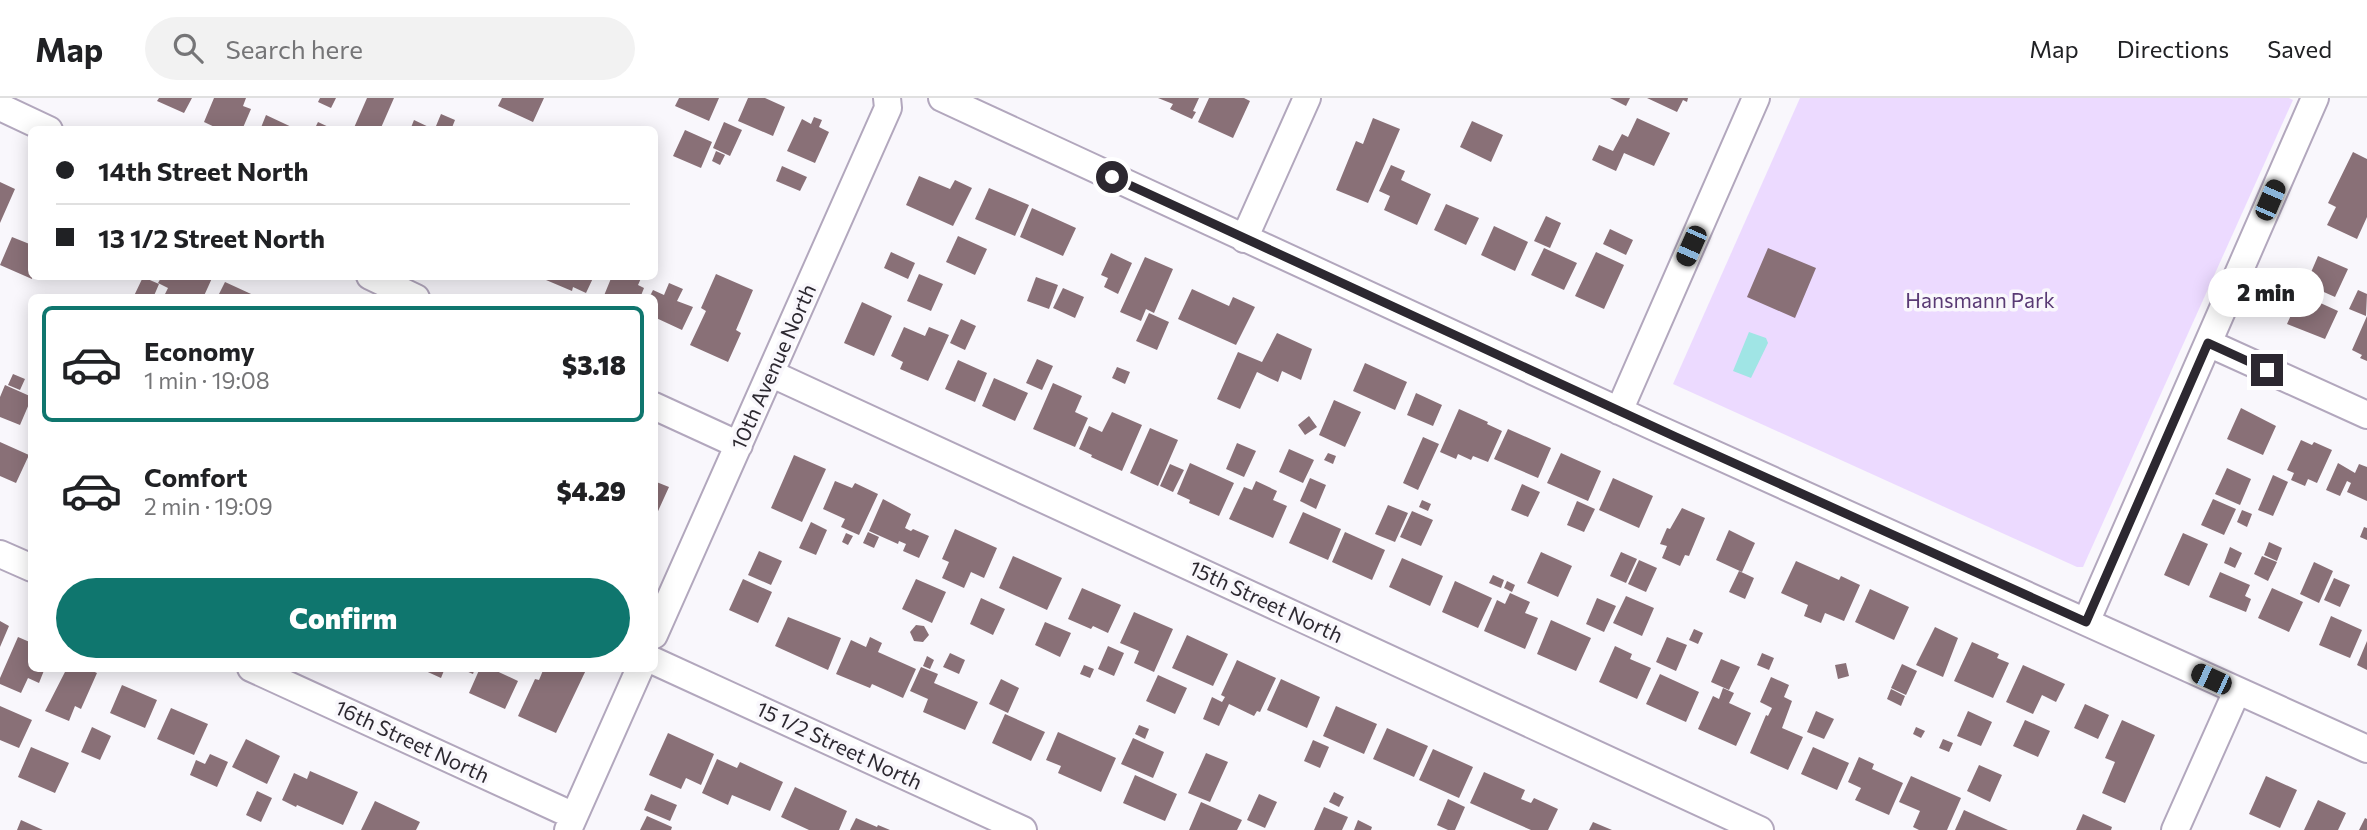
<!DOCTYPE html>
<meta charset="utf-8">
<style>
body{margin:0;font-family:Commissioner,sans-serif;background:#f2f2f2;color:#202124;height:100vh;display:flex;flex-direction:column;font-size:26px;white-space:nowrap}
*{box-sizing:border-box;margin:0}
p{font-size:23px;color:#757577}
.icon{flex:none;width:38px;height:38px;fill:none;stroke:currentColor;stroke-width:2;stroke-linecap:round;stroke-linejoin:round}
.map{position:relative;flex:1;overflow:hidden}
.details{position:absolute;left:28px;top:196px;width:630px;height:378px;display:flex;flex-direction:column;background:#fff;border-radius:10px;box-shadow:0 4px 18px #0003}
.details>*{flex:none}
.banner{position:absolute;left:28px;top:28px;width:630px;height:154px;border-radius:10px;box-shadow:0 4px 18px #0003;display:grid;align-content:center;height:154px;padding:0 28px;background:#fff}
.end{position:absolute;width:32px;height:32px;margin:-16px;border:9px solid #2c2830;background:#fff;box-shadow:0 0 0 4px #fff}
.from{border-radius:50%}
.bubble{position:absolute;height:49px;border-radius:24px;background:#fff;box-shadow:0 4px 18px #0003;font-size:23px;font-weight:800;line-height:49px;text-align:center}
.car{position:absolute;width:21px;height:42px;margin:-21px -10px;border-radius:9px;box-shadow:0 0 5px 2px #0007;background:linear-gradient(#222 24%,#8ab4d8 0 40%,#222 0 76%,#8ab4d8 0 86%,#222 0)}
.banner b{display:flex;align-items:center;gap:24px;height:66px;font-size:26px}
.banner b+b{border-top:2px solid #e0e0e0}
.banner i{width:18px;height:18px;background:#202124}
ul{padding:12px 0 0;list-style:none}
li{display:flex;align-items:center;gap:21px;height:116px;margin:0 14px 10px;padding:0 14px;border:4px solid transparent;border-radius:10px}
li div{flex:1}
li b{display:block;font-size:26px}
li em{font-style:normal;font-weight:800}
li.on{border-color:#0f766e}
li>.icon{width:63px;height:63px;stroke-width:1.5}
.primary-button{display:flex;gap:14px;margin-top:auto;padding:14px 28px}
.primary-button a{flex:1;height:80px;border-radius:42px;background:#0f766e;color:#fff;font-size:28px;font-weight:800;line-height:80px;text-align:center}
header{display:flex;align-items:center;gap:42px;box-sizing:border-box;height:98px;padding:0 35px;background:#fff;border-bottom:2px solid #e0e0e0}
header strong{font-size:33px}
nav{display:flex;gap:38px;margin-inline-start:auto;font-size:24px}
.search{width:490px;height:63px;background:#f2f2f2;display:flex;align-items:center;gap:18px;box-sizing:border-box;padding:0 24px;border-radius:38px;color:#757577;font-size:26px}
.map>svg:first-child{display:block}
.green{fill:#ecdaff}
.water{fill:#a0e5e5}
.building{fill:#897077}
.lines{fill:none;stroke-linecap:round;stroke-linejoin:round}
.minor-casing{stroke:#b2a7bd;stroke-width:30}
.minor{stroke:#fff;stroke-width:26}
.route{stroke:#2c2830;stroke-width:9}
.labels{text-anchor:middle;stroke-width:7;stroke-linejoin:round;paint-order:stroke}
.park-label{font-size:21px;fill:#593a74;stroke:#f9f7fc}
.street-label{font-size:21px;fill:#2c2830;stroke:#f9f7fc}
</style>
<header>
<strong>Map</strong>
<div class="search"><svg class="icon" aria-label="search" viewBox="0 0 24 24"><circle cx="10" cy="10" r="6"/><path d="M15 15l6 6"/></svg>Search here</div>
<nav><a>Map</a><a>Directions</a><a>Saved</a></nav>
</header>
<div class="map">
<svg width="2367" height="732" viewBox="0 0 2367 732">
<rect width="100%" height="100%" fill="#f9f7fc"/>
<path class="green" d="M1800,0h489l4,2 -210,467h-6l-404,-183z"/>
<path class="water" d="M1749,234l17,6 2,5 -17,35 -18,-7z"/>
<path class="building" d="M159,0h33l-8,15 -27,-12z
M214,0h32l-3,8 8,3 -9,21h-21l-17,-8z
M320,0h16l-5,10 -13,-6z
M367,0h27l-14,32h-27z
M502,0h42l-11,24 -35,-16z
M679,0h40l-10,23 -34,-15z
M748,0h17l20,9 -12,29 -35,-15z
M1158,0h41l-6,13 3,1 -4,7 -22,-10 3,-5z
M1209,0h35l6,3 -17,37 -35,-16z
M1610,0h20l-4,8z
M1647,0h41l-1,4 -4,-2 -6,12z
M441,16l14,6 -4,10 -15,-4z
M266,17l32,15h-38z
M814,19l8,3 -3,7 10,5 -14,31 -28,-12 15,-32 9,5z
M1373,20l27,11 -32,74 -32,-13 20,-49 7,3z
M1637,20l33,15 -16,33 -30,-13 -8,18 -24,-11 7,-15 14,6 9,-17 6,3z
M414,22l21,10h-25z
M1472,23l31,14 -12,27 -31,-15z
M318,24l17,8h-21z
M724,24l18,8 -12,26 -17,-8z
M685,32l27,12 -11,26 -28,-12z
M716,53l9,4 -5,10 -8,-4z
M2353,54l14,7v58l-10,22 -30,-14 9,-18 -8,-4z
M1391,67l14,6 -4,9 30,14 -14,31 -33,-15 6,-14 -11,-5z
M782,68l25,11 -7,14 -24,-10z
M919,78l31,13 5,-9 17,8 -19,38 -47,-21z
M0,84l15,7 -15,34z
M989,90l40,17 -14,31 -40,-17z
M1446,106l33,14 -13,27 -32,-15z
M1032,110l44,20 -13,28 -43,-19z
M1546,118l15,7 -11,25 -16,-7z
M1494,128l34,16 -13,29 -34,-16z
M1610,131l23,11 -7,15 -23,-11z
M958,138l29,13 -12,26 -29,-13z
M12,139l20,8v34l-32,-14z
M1544,150l33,15 -13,27 -33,-15z
M1768,150l48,20 -21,50 -48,-21z
M891,154l24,11 -7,16 -24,-11z
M1596,154l28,13 -20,44 -29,-13z
M1111,155l21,10 -14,31 -14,-7 4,-9 -7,-3z
M2318,158l30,13 -13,28 -29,-13z
M1145,159l28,12 -19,44 -8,-4 -5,12 -21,-9z
M716,176l37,16 -17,40 5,3 -13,29 -38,-17 16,-34 -5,-3z
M919,176l24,10 -12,27 -24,-10z
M162,178h51l-10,22h-40l5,-10 -10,-5z
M547,178h47l-8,17 -13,-6 -1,4 -26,-11z
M612,178h30l-4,9 6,3 -4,10h-37z
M143,179l16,7 -6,14h-20z
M1036,179l22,8 -9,24 -22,-8z
M225,184l35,16h-43z
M669,185l14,6 -6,12 16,6 -11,23 -28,-13v-19h-5l4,-8 11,5z
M2304,188l15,7 -3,8 22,10 -13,28 -38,-15z
M1063,190l21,9 -9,21 -22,-10z
M1192,191l37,17 4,-9 22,10 -19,38 -58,-26z
M2358,192l9,4 -1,22 -17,-7z
M862,204l30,14 -18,40 -30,-13z
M1149,215l20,9 -12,28 -21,-9z
M2367,218v45l-7,-3 2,-3 -10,-5z
M961,221l15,7 -11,24 -15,-7z
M904,229l21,9 4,-9 20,8 -21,46 -28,-12 3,-7 -12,-6z
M1277,235l35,16 -11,31 -19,-9 -4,11 -21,-10 -17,37 -23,-10 21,-47 24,10z
M1037,261l16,7 -11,24 -16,-7z
M958,262l29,13 -12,29 -30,-13z
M1365,265l42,19 -12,28 -42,-19z
M1117,269l13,5 -5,12 -13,-6z
M13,276l12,5 -5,11 -12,-5z
M994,280l34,15 -13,28 -33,-15z
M1053,285l29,13 -7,16 13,6 -13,29 -42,-18z
M5,287l27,12 -12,28 -20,-8v-20z
M1416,295l26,12 -9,21 -26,-11z
M1334,302l27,12 -16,35 -26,-12z
M2241,310l35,18 -13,29 -36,-16z
M1459,311l29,13 -1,2 15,7 -14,31 -15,-6 -2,4 -13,-6 -2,5 -16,-7z
M1112,314l30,13 -20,46 -31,-14 1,-2 -13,-6 10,-23 13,6z
M1309,318l8,11 -12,8 -7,-10z
M1150,330l28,12 -20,46 -28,-13z
M1508,331l43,19 -13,30 -44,-19z
M1423,339l16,7 -21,46 -15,-7z
M2301,342l11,5 2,-3 18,8 -15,33 -9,-4 -3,7 -14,-6 3,-7 -7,-3z
M0,344l29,13 -13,28 -16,-7z
M1237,345l19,8 -12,26 -18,-8z
M1289,351l25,11 -11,23 -24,-11z
M1328,355l8,3 -3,8 -9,-4z
M1561,355l40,18 -13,30 -41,-18z
M794,357l32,14 -24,53 -31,-14z
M1190,365l44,20 -15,33 -30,-13 1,-3 -13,-6z
M2338,365l17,10 4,-9 8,3v34l-20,-9 4,-9 -4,-2 -7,15 -14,-6z
M1170,366l14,6 -11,22 -13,-6z
M2227,370l24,11 -11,26 -25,-11z
M2273,377l15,7 -15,34 -15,-6z
M1310,380l16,7 -10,24 -16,-8z
M1613,380l40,18 -14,32 -40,-18z
M654,383l15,6 -15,33z
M835,383l17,7 3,-5 23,11 -19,41 -18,-8 4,-8 -22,-10z
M1256,383l21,10 -4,9 14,6 -14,32 -44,-19 15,-32 8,3z
M1522,386l18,8 -12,25 -17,-7z
M883,401l28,15 -6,14 6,3 2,-2 16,7 -10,22 -16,-7 3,-7 -7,-3 -1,3 -29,-13z
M2213,401l23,10 -12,26 -23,-10z
M1422,402l9,4 -3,7 -9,-4z
M1577,403l18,8 -11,23 -17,-7z
M1388,407l20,8 -13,29 -20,-8z
M1682,410l23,10 -16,38 -4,-1 -5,11 -18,-8 5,-12 -7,-2 7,-16 3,1z
M2242,412l10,4 -5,13 -10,-5z
M1412,413l21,9 -12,26 -21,-9z
M1303,414l38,17 -13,31 -39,-17z
M811,424l16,8 -11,25 -17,-7z
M2364,429l3,1v12l-7,-3z
M955,431l42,19 -13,30 -13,-6 -7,16 -22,-10 7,-16 -7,-3z
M1729,432l26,13 -13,29 -26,-12z
M868,434l11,5 -5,11 -11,-5z
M1345,434l40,18 -13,30 -40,-18z
M846,435l7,3 -5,9 -6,-3z
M2183,435l25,11 -19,42 -25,-11z
M2269,444l13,6 -5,13 -13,-6z
M2230,449l12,6 -7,15 -11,-5z
M759,453l23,10 -11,24 -23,-10z
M1541,454l31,14 -14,31 -31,-14z
M1621,454l16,7 -11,24 -16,-7z
M1013,458l49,22 -15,32 -48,-22z
M2262,458l15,6 -9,19 -14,-7z
M1402,460l41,18 -13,30 -41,-19z
M1639,462l18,8 -11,24 -18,-8z
M1796,463l43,19 2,-4 19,9 -16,36 -19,-8 -4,10 -17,-7 4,-11 -27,-12z
M2314,464l19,9 -14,32 -19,-9z
M1739,473l15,7 -9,21 -16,-7z
M2220,474l30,13 -5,11 6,3 -5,13 -37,-15z
M1493,477l11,5 -3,8 -12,-5z
M2334,480l16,7 -10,22 -16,-7z
M743,481l29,13 -14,31 -29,-13z
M916,481l30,13 -14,31 -30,-14z
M1455,483l37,17 -14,30 -36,-16z
M1507,483l8,4 -3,7 -8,-4z
M1082,490l39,17 -13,28 -15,-7 -2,3 -23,-10z
M2272,490l31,14 -14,30 -31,-14z
M1870,491l39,18 -15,33 -39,-18z
M1510,495l20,9 -5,11 13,5 -13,31 -41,-18 13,-31 8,4z
M1626,498l28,12 -12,28 -29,-13z
M981,500l24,11 -12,26 -23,-11z
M1597,500l19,8 -12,26 -18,-8z
M1134,514l39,17 -19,43 -20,-9 5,-12 -19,-8z
M2331,518l31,14 -12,28 -31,-13z
M788,519l53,21 -13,32 -53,-24z
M1551,522l40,18 -15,33 -39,-17z
M0,523l9,5 -9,21z
M1045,524l26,11 -11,24 -25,-12z
M916,527l8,1 5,9 -6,7 -9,-1 -4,-9z
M1935,529l23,11 -15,39 -27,-12z
M1694,531l9,4 -5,11 -9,-4z
M1187,537l41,19 -15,32 -41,-18z
M18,539l14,6v25h13l-6,15 -11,-5 -7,15 -21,-9v-6z
M870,539l12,6 -4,9 38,17 -13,29 -31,-14 -2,4 -34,-14 15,-34 15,7z
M1667,539l20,8 -11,26 -20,-9z
M2367,543v29l-10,-5z
M1972,544l27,12 -2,4 12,5 -16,35 -39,-17z
M1108,548l16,7 -10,23 -16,-7z
M1615,548l17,8 -2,5 21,9 -14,31 -38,-17z
M950,555l15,7 -6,14 -16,-7z
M1762,555l12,5 -5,12 -12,-5z
M927,558l7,4 -4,9 -7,-3z
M1721,561l19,8 -11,23 -18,-8z
M1237,562l39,18 -16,34 -3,-1 -3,5 -25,-12 -10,22 -16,-7 9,-22 10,5 3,-5 -4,-2z
M1846,565l3,13 -11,3 -3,-14z
M1902,566l15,7 -11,24 -15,-7z
M1084,567l10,4 -4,9 -10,-4z
M2023,567l42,19 -9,18 -14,-7 -9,19 -27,-12z
M921,569l17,7 -4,9 44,19 -13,28 -42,-18 5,-13 -18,-8z
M67,570h19l11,5 -16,36 -6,-3 -6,15 -24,-10z
M419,570h26l-4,10z
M459,570h16l-2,6z
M480,570h10l28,13 -13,28 -36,-16z
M544,570l42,2 -30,63 -38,-17 17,-37 4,1z
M1660,576l39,18 -13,30 -40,-18z
M1158,577l29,13 -12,26 -29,-13z
M1771,579l18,8 -5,12 8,4 -10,27 21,9 -15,33 -38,-17 16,-38 2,1 4,-8 -12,-6z
M1001,581l18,9 -11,25 -19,-9z
M1281,581l39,18 -13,31 -40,-18z
M122,587l35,15 -12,28 -35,-15z
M1723,590l11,5 -5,10 22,10 -15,33 -38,-17 15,-33 6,3z
M1891,591l14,7 -4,10 -14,-7z
M2085,606l24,11 -11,24 -24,-11z
M0,608l32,14 -13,28 -19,-8z
M1336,608l41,18 -13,30 -41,-18z
M171,610l37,16 -14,31 -37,-16z
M1816,613l18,8 -10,20 -17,-7z
M1968,613l24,11 -11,24 -24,-10z
M1005,616l40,18 -14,29 -39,-18z
M2025,622l25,11 -12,26 -25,-11z
M2122,622l33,15 -30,68 -23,-10 13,-31 -10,-4z
M1139,627l10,4 -4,10 -10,-5z
M92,629l19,9 -11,24 -19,-8z
M1916,629l9,4 -4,7 -8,-4z
M1387,630l41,18 -14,31 -41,-18z
M1058,634l58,26 -15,34 -43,-19 3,-7 -15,-6z
M668,635l46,21 -13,31 -15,-7 -5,11 -32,-14z
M1133,640l31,14 -11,26 -32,-14z
M246,641l34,17 -13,28 -35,-17z
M1943,641l10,4 -4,9 -10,-4z
M1313,642l16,7 -9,21 -16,-7z
M31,649l38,16 -14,30 -37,-16z
M1813,649l36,16 -12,27 -36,-16z
M1433,651l40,18 -14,31 -40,-18z
M1206,655l22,9 -18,40 -22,-9z
M210,656l18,8 -11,25 -27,-12 6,-15 9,4z
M1859,659l15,7 -2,5 31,14 -14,32 -34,-15 6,-12 -13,-6z
M717,661l20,9 3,-6 43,20 -13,29 -38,-16 -4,10 -26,-12z
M1979,667l23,10 -12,27 -23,-11z
M310,673l48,21 -15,33 -46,-20 -1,2 -14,-7 12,-27 13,6z
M1484,674l41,18 -4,9 10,4 3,-5 24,11 -10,21h-17l-61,-27z
M1135,677l42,19 -12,27 -42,-18z
M1911,678l50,22 -14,32h-28l-6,-3 7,-16 -21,-9z
M2266,678l31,14 -17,38 -31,-14z
M795,689l52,24 -8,19h-30l-28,-13z
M257,693l15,7 -11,24 -15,-7z
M1334,694l10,5 -5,10 -10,-5z
M651,696l26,11 -7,16 -26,-11z
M1259,696l18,8 -12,26 -18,-8z
M1448,701l17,8 -10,23h-7l-11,-5z
M2318,702l28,13 -8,17h-34z
M375,703l45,21 -4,8h-55z
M1201,704l41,18 -5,10h-48z
M1324,709l24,10 -6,13h-28z
M1964,712l44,20h-53z
M2083,716l29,13 -1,3h-35z
M647,718l25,11 -1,3h-31z
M856,720l21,9 1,-2 12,5h-40z
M2365,720l2,1v11h-8z
M21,722l22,10h-26z
M1358,722l14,7 -1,3h-17z
M1593,724l19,8h-23z"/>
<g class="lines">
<defs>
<path id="minor" d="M942,0l710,328 715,323
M0,9l49,23
M1244,141l63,-141
M370,178l46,22
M2208,245l159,72
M772,276l988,456
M654,308l85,39
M1619,313l137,-313
M0,456l32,14
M2086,524l229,-524
M654,537l234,-527 -1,-10
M654,563l369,169
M251,570l323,148
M568,732l72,-162
M2175,732l62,-139"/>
</defs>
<use href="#minor" class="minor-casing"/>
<use href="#minor" class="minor"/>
</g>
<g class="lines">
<path class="route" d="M1112,79l564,260 410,185 122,-279 59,27"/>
</g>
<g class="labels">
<g class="park-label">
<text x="1980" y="210">Hansmann Park</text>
</g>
<g class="street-label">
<text transform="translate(774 269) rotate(-66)" y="7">10th Avenue North</text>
<text transform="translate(1266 504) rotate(25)" y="7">15th Street North</text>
<text transform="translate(412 644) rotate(25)" y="7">16th Street North</text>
<text transform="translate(839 648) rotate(25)" y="7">15 1/2 Street North</text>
</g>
</g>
</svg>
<i class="end from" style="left:1112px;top:79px"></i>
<i class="end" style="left:2267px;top:272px"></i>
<div class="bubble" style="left:2208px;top:170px;width:116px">2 min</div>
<i class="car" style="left:2270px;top:102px;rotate:23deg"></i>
<i class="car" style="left:1691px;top:148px;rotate:204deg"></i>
<i class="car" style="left:2211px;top:581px;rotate:295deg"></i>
<div class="banner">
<b><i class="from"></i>14th Street North</b>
<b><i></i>13 1/2 Street North</b>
</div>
<section class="details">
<ul>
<li class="on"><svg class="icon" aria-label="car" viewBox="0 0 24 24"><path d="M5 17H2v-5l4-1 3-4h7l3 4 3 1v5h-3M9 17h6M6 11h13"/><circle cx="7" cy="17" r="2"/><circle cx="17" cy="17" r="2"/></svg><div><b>Economy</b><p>1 min · 19:08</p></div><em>$3.18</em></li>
<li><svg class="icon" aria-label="car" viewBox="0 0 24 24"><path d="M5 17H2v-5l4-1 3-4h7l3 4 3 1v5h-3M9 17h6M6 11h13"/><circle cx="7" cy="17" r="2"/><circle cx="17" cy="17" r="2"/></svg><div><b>Comfort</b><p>2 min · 19:09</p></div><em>$4.29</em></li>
</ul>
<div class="primary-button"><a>Confirm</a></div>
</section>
</div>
